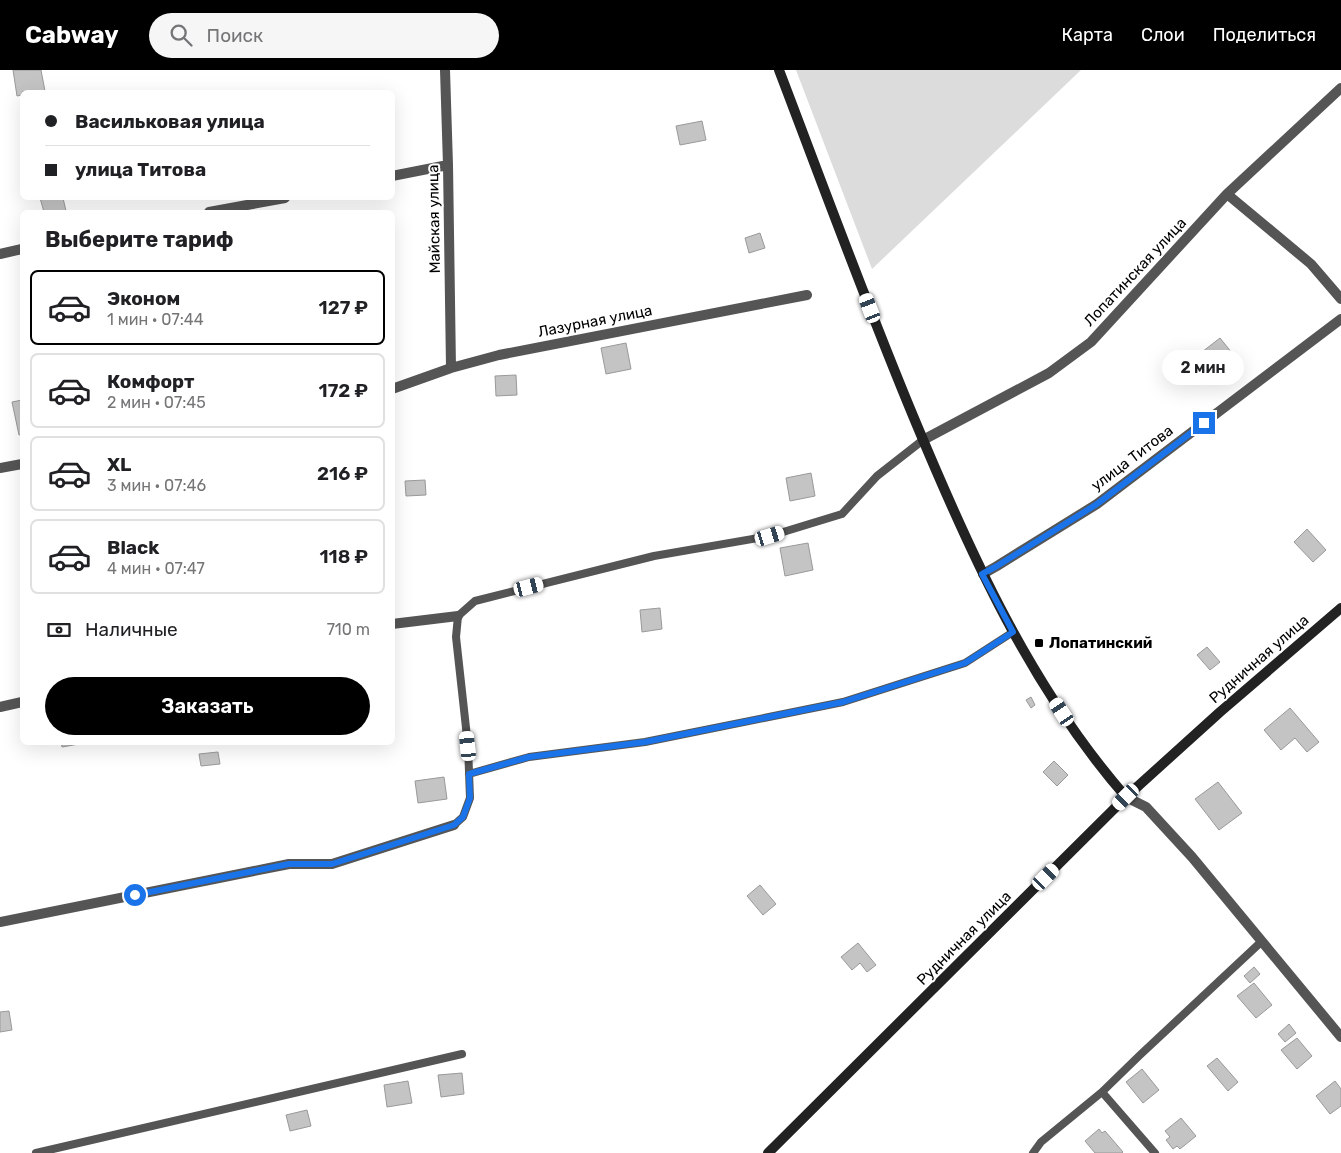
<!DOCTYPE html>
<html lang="ru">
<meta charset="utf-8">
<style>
body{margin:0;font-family:Rubik,sans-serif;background:#f6f6f6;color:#202124;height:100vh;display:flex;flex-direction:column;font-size:19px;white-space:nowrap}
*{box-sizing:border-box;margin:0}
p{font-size:16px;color:#757577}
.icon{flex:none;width:28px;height:28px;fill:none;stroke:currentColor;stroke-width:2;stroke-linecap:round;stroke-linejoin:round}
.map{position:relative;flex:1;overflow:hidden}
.side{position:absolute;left:20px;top:140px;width:375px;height:535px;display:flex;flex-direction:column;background:#fff;border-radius:8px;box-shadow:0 5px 20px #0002}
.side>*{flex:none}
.hud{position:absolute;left:20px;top:20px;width:375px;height:110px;border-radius:8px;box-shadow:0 5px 20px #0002;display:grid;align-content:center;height:110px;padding:0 25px;background:#fff}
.end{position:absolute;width:22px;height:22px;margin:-11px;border:6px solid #1a73e8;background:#fff;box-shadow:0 0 0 2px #fff}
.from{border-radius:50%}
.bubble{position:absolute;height:35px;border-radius:18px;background:#fff;box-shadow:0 5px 20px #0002;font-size:16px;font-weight:600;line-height:35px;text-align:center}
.car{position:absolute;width:15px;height:30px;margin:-15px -8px;border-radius:6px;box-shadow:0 0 4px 1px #0007;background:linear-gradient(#fff 24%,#345 0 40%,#fff 0 76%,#345 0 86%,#fff 0)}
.hud b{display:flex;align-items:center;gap:18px;height:48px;font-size:19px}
.hud b+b{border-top:1px solid #e0e0e0}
.hud i{width:12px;height:12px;background:#202124}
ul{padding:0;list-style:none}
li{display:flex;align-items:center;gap:15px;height:75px;margin:0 10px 8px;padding:0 15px;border:2px solid #e0e0e0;border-radius:8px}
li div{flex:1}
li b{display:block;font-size:19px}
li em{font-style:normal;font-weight:600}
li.current{border-color:#000}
li>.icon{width:45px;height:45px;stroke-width:1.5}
h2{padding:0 25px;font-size:22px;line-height:60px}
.pay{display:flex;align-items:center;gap:12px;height:55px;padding:0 25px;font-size:19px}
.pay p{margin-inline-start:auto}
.button{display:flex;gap:10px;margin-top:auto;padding:10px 25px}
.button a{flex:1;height:58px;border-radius:30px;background:#000;color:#fff;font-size:20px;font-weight:600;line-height:58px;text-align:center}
header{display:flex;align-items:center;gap:30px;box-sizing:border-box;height:70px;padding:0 25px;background:#000;color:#fff}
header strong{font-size:24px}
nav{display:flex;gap:28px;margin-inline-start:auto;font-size:18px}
.search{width:350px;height:45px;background:#f6f6f6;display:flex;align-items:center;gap:12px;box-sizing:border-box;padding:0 18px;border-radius:28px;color:#757577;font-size:19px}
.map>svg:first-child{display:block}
.green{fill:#dcdcdc}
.building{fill:#c4c4c4;stroke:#999}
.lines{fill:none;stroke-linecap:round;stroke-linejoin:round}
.lane{stroke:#555;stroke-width:8}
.street{stroke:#555;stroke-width:10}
.secondary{stroke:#222;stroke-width:10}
.route{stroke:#1a73e8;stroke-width:6}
.poi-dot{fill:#000;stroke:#fff;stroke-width:2}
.labels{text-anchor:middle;stroke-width:4;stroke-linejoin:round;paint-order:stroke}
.street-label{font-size:15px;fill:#000;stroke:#fff}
.poi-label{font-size:15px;font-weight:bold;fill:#000;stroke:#fff;text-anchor:start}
</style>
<header>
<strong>Cabway</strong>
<div class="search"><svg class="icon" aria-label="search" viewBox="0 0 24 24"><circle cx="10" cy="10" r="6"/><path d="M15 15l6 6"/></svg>Поиск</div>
<nav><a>Карта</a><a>Слои</a><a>Поделиться</a></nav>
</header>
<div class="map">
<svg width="1341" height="1083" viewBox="0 0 1341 1083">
<rect width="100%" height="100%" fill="#fff"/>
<path class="green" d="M796,0h285l-209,199z"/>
<path class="building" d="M13,0h28l4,21 -23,1v3l-5,1z
M702,51l4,19 -26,5 -4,-19z
M40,128h23l3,13 -8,1h-14z
M760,163l5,15 -16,5 -4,-15z
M1220,268l16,20 -17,14 -17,-20z
M626,273l5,26 -25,5 -5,-26z
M516,305l1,20 -21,1 -1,-20z
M22,330v34l-3,1 -7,-33z
M811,403l4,23 -25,5 -4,-23z
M425,410l1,15 -20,1 -1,-15z
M1307,459l19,21 -13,12 -19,-20z
M808,473l5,27 -28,6 -5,-28z
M660,538l2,21 -20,3 -2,-22z
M1039,568l4,8 -3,2 -4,-8z
M1207,577l13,15 -10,8 -13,-15z
M1031,627l4,8 -4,3 -5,-8z
M1290,638l29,34 -12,10 -12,-14 -14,12 -17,-20z
M61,672h29l-28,5z
M218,682l2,12 -19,2 -2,-12z
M1054,691l14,14 -11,11 -14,-14z
M444,707l3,22 -29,4 -3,-22z
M1218,712l24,31 -23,17 -24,-31z
M760,815l16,19 -13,11 -16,-19z
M858,873l18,22 -9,7 -7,-9 -8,7 -11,-13z
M1254,897l6,7 -10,9 -6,-7z
M1254,913l18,22 -16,13 -19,-22z
M9,941l3,19 -12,2v-20z
M1289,954l7,9 -11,9 -7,-8z
M1297,968l15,18 -15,13 -16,-19z
M1217,988l21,24 -10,9 -21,-25z
M1142,999l17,21 -16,13 -17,-21z
M462,1003l2,21 -23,3 -3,-22z
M408,1011l4,22 -25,4 -3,-22z
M1335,1011l6,8v17l-11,8 -14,-18z
M307,1040l4,16 -21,5 -4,-16z
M1181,1048l15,18 -16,13 -3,-3 -4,3 -7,-9 4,-3 -5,-6z
M1099,1059l3,4 3,-2 18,21 -1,1h-27l-10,-12z"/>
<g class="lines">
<path class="lane" d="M469,704l60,-17 116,-15 198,-40 122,-39 48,-31
M454,755l9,-8 7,-19 -2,-52 -12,-109 2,-21 17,-15 179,-45 116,-20 72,-22 35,-38 46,-36
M36,1083l426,-99
M1033,1083l8,-11 61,-50
M1155,1083l-53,-61 38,-37 121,-113"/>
<path class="street" d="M445,0l3,95 3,203
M392,106l56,-11
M1227,124l84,70 30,35
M209,142l76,-14
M0,184l22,-5
M392,319l59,-21 48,-13 308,-60
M923,370l126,-67 42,-31 136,-148 114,-106
M0,398l22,-4
M983,504l14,-8 100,-62 244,-185
M392,554l66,-8
M0,637l22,-5
M1126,727l20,10 46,50 149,180
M0,852l289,-58h43l122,-39"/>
<path class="secondary" d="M779,0c45,118 88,236 137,353 55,132 115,265 210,374
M768,1083l358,-356 94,-85 121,-104"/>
</g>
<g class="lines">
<path class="route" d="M135,825l154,-31h43l122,-39 9,-8 7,-19 -1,-24 60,-17 116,-15 198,-40 122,-39 48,-31 -31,-58 15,-8 100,-62 107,-81"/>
</g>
<rect class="poi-dot" x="1034" y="568" width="10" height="10" rx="2.5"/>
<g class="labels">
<g class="street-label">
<text transform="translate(434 149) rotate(-91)" y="5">Майская улица</text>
<text transform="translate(1135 202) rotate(-47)" y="5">Лопатинская улица</text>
<text transform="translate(595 251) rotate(-11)" y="5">Лазурная улица</text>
<text transform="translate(1132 388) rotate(-37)" y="5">улица Титова</text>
<text transform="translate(1259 589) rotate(-41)" y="5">Рудничная улица</text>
<text transform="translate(964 868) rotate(-45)" y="5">Рудничная улица</text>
</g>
<g class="poi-label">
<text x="1049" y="578">Лопатинский</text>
</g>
</g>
</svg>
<i class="end from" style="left:135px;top:825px"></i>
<i class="end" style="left:1204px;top:353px"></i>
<div class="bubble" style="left:1162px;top:280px;width:82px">2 мин</div>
<i class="car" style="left:870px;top:238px;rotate:339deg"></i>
<i class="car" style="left:770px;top:466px;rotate:73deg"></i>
<i class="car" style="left:529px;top:517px;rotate:76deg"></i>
<i class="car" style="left:1062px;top:642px;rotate:327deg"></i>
<i class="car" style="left:468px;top:676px;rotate:354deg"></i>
<i class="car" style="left:1126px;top:727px;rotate:225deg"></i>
<i class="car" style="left:1046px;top:807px;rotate:45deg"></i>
<div class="hud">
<b><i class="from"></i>Васильковая улица</b>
<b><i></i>улица Титова</b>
</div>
<section class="side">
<h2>Выберите тариф</h2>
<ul>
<li class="current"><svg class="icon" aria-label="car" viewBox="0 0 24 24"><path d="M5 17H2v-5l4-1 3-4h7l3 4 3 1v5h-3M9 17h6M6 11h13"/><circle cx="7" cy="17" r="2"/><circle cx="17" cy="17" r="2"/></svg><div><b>Эконом</b><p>1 мин · 07:44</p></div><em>127 ₽</em></li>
<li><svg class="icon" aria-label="car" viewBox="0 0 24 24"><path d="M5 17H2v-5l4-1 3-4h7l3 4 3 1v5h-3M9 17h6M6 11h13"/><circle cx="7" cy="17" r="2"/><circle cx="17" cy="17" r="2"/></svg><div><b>Комфорт</b><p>2 мин · 07:45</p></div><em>172 ₽</em></li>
<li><svg class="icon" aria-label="car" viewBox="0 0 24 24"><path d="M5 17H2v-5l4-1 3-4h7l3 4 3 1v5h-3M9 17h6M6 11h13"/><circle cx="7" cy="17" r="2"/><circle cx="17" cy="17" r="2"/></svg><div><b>XL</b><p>3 мин · 07:46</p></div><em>216 ₽</em></li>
<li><svg class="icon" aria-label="car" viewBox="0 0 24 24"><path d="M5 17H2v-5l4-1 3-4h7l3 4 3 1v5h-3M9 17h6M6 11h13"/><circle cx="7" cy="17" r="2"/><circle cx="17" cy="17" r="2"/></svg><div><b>Black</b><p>4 мин · 07:47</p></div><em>118 ₽</em></li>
</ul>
<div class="pay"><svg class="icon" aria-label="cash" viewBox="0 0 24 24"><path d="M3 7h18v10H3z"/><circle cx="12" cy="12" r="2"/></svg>Наличные<p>710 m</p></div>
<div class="button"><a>Заказать</a></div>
</section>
</div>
